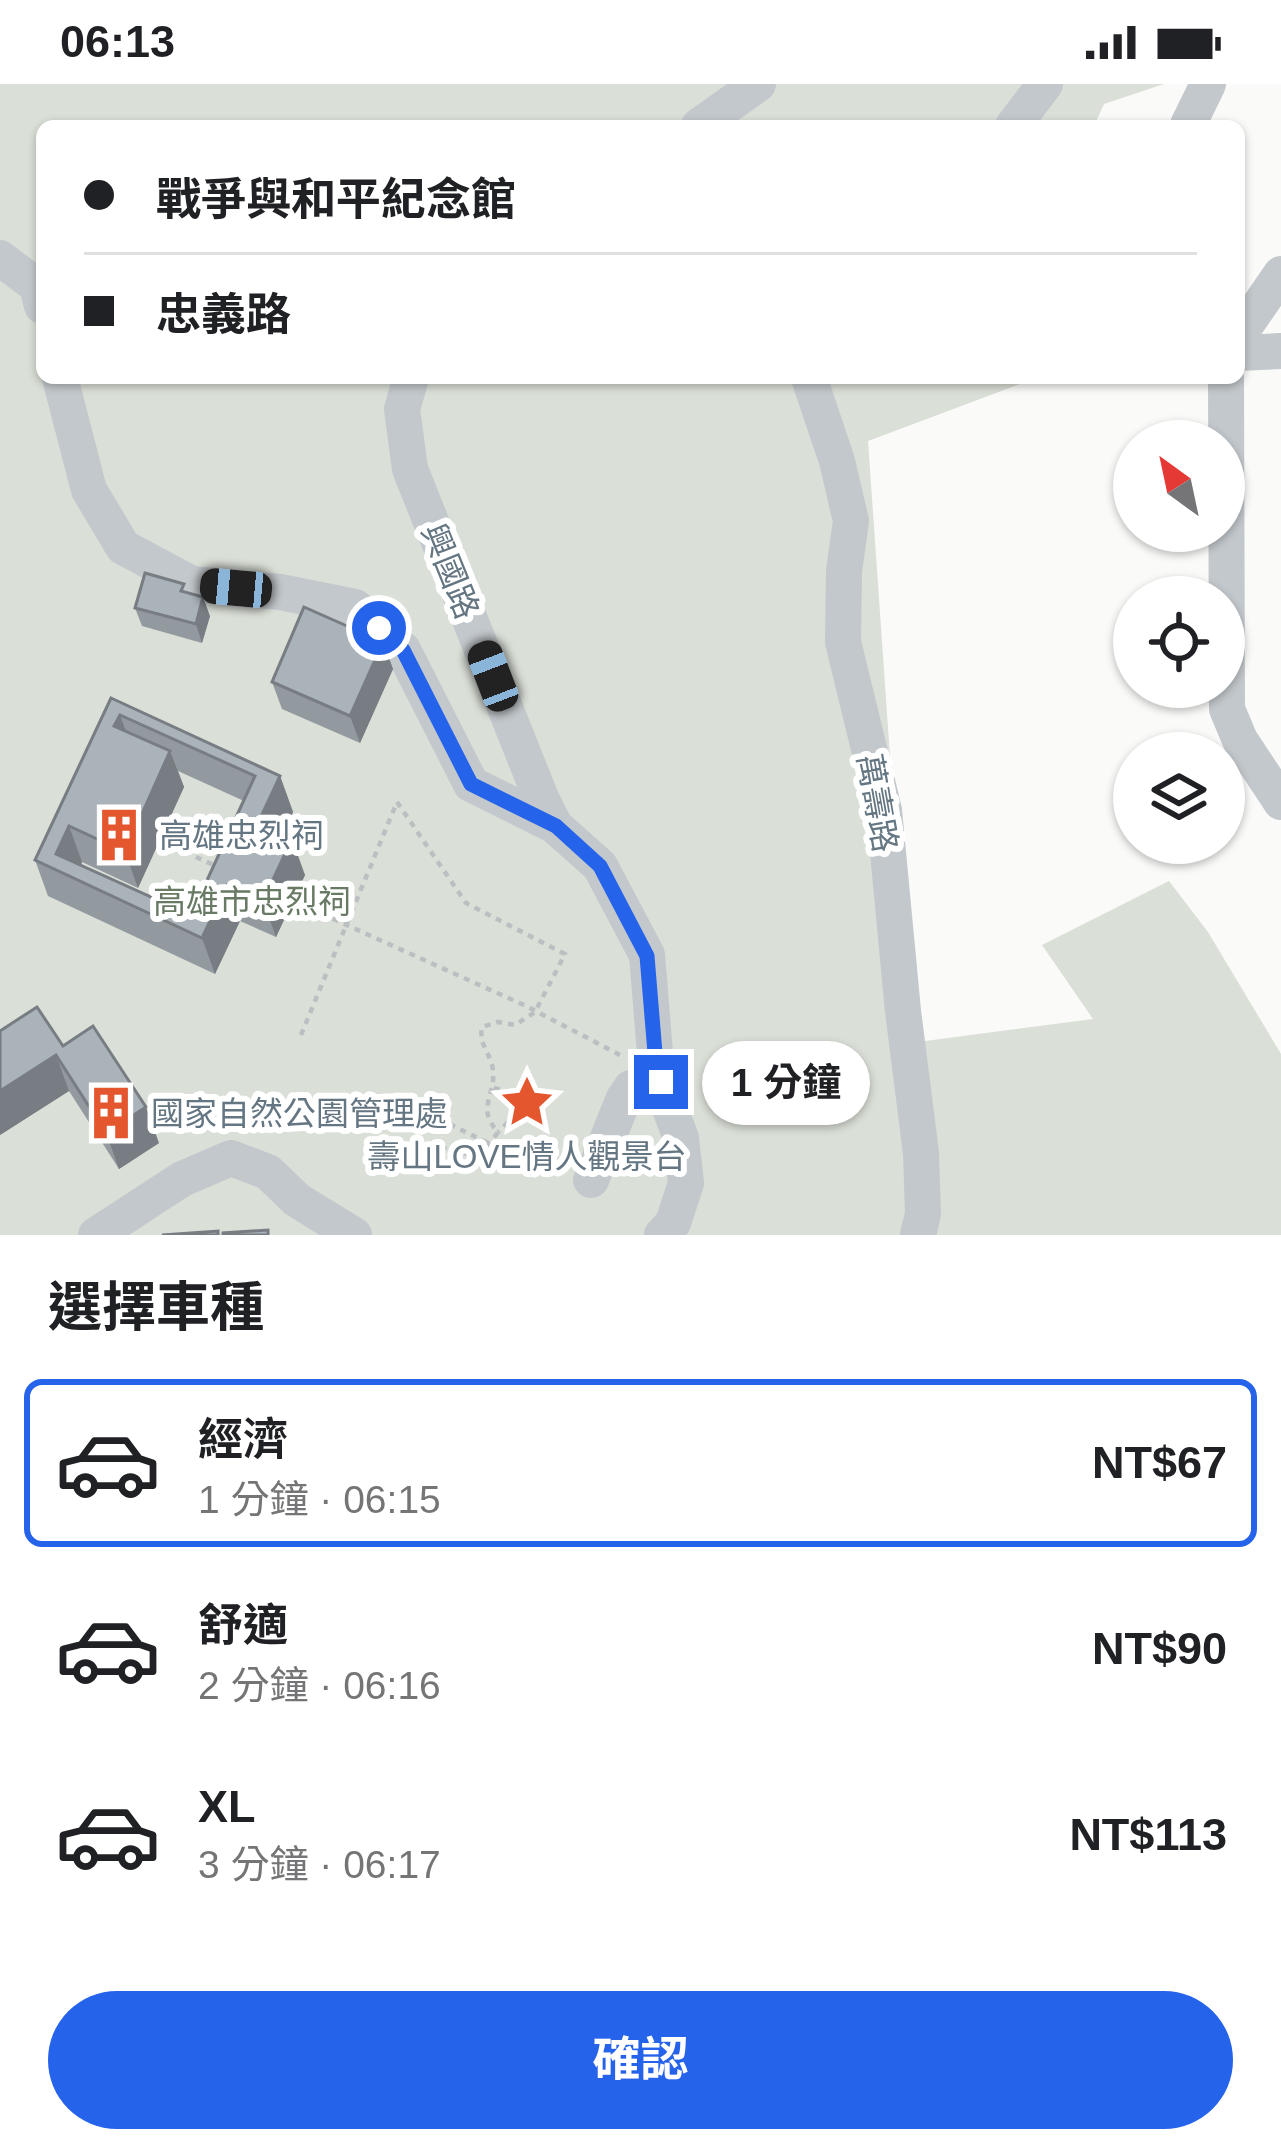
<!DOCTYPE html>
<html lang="zh-TW">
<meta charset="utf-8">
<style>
body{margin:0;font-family:Arial,"Noto Sans TC",sans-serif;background:#f2f2f2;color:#202124;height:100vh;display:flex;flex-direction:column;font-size:45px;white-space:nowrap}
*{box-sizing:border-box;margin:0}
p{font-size:39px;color:#757577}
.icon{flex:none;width:66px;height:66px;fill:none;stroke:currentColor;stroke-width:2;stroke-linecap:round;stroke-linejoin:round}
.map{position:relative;height:1151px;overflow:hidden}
.sheet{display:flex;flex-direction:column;background:#fff;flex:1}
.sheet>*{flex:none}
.banner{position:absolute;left:36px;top:36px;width:1209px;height:264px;border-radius:18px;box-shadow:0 3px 9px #0004;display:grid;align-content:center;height:264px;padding:0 48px;background:#fff}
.needle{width:78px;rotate:327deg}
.buttons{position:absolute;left:1113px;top:336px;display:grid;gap:24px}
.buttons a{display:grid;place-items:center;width:132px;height:132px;border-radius:50%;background:#fff;box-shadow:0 3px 9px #0004;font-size:60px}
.end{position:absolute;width:54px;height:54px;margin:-27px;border:15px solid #2563eb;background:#fff;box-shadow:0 0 0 6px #fff}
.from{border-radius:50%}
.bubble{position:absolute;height:84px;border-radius:42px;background:#fff;box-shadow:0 3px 9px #0004;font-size:39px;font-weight:700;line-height:84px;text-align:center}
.car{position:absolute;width:36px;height:72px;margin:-36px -18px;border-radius:15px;box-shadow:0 0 9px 3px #0007;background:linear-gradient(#222 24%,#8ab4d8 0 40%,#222 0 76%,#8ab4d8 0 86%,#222 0)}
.banner b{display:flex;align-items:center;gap:42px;height:114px;font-size:45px}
.banner b+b{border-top:3px solid #e0e0e0}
.banner i{width:30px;height:30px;background:#202124}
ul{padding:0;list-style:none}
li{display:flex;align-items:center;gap:36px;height:168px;margin:0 24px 18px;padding:0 24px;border:6px solid transparent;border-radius:18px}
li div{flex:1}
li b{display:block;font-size:45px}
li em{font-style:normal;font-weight:700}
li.on{border-color:#2563eb}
li>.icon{width:108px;height:108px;stroke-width:1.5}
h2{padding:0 48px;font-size:54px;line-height:144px}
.primary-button{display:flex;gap:24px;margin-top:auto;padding:24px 48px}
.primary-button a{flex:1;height:138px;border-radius:72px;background:#2563eb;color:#fff;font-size:48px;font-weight:700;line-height:138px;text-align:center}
.status{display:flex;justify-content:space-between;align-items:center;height:84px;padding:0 60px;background:#fff;direction:ltr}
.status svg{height:33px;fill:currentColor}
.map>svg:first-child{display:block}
.green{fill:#dadfd7}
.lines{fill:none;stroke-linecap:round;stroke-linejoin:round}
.path{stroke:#bbbfc2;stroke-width:4.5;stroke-dasharray:6 6;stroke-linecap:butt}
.minor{stroke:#c3c8cc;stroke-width:36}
.wall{fill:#929a9f;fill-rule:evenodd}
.shaded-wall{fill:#777d82}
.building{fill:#aab3b9;stroke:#777d82;stroke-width:3;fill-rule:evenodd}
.route{stroke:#2563eb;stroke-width:15}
.labels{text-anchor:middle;stroke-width:12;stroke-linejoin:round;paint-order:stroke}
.street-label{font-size:33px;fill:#657683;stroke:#fff}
.poi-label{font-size:33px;fill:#657683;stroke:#fff;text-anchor:start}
.park-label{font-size:33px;fill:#687a64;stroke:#fff}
</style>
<div class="status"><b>06:13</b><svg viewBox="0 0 49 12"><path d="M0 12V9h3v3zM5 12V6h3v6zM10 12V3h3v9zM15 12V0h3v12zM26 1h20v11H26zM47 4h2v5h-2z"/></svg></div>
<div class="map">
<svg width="1281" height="1151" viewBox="0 0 1281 1151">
<rect width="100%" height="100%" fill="#fafaf8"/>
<path class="green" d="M0,0h1164l-60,20 -10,22h-1052v252h994l-168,63 42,602 183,-24 -51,-74 127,-64 39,51 73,122v181h-1281z"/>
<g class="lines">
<path class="path" d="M397,718l69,101 99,51 -30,58 -20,13 -17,-3 -16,5c-3,17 6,23 10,38 7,29 -18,41 6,67 -15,23 -30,26 -54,16
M174,763l44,20
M289,815l237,107 94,49 6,-1
M301,951l96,-233
M494,1004l13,3c13,20 7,26 -9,41
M415,1046l10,-18 65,32"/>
<path class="minor" d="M1188,41l20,-41
M699,42l59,-42
M1013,42l32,-42
M0,174l37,28 5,20
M1239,251l42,-61
M1239,269l42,-2
M60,294l29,112 34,57 69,37 88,8 75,15 48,43 68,134 84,42 45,40 47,89 8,98 5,29 21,56 5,45 -13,40 -11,12
M411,294l-9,31 8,60 131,329 14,28
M809,294l28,83 14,60 -7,50 -1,71 41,168 19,201 18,142 2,61 -5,21
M1226,294l1,331 13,31 41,62
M591,1096l33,-82 7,-10 29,-6
M96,1151l86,-56 49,-21 37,14 29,28 57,35"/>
</g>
<path class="wall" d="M135,524l75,8 -8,27 -60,-17z
M383,558l10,27 -33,74 -78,-34 -10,-27z
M111,614l169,78 13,36 -11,22 23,41 -29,62 -36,-16 -25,53 -167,-78 -13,-36zM178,687l66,30 -53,114 -110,-50 1,-3 56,26 46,-101z
M63,962l96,97 -40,26 -50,-78 -69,44z"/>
<path class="shaded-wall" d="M203,513l7,19 -8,27 -6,-19z
M383,558l10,27 -33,74 -10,-27z
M120,631l13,36 -19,-25z
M170,667l14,36 -46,101 -13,-36z
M280,692l13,36 -22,47 -13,-36z
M69,742l13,36 -8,17 -18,-25z
M292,755l13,36 -29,62 -13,-36z
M227,801l13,36 -25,53 -13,-36z
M56,971l13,36 -69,44v-44z
M146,1023l13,36 -40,26 -13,-36z"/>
<path class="building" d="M145,489l39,11 -3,7 22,6 -7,27 -61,-16z
M304,523l79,35 -33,74 -78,-34z
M111,614l169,78 -22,47 34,16 -29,62 -36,-16 -25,53 -167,-78zM120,631l135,61 -64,139 -135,-61 13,-28 56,26 45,-101 -56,-25z
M37,923l26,39 30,-20 53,81 -40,26 -50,-78 -56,36v-60z
M268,1146v5h-45v-2z
M218,1147v4h-56z"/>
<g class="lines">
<path class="route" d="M379,544l24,22 68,134 85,42 44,40 47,90 8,97 6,29"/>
</g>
<defs>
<symbol id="building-bare" viewBox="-9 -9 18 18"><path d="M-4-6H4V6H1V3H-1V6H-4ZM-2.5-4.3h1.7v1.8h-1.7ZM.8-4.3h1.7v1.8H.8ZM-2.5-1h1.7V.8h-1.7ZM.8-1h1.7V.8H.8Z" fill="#e4572e" stroke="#fff" stroke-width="2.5" paint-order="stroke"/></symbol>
<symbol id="sight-bare" viewBox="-9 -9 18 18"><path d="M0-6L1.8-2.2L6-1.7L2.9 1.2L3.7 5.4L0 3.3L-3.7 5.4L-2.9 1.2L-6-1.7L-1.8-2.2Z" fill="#e4572e" stroke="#fff" stroke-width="2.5" paint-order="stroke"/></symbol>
</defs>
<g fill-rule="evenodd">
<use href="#building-bare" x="81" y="713" width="76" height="76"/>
<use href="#sight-bare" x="489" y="980" width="76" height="76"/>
<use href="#building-bare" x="73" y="991" width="76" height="76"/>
</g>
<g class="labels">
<g class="street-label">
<text transform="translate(451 487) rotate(68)" y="12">興國路</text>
<text transform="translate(878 719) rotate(80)" y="12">萬壽路</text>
</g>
<g class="poi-label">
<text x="159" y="763">高雄忠烈祠</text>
<text x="151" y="1041">國家自然公園管理處</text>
<text x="527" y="1084" text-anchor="middle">壽山LOVE情人觀景台</text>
</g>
<g class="park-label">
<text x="252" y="829">高雄市忠烈祠</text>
</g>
</g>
</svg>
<div class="buttons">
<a><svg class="needle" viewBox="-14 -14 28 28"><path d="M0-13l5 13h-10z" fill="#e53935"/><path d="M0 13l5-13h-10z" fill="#757577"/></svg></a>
<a><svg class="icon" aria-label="locate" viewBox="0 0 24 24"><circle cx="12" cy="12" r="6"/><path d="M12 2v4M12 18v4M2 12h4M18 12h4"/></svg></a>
<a><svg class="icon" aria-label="layers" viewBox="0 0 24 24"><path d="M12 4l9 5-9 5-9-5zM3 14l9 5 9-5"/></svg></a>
</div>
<i class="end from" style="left:379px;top:544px"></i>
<i class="end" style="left:661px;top:998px"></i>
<div class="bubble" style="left:702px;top:957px;width:168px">1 分鐘</div>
<i class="car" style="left:236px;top:504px;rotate:275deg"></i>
<i class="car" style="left:493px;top:592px;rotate:339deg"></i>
<div class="banner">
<b><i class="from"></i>戰爭與和平紀念館</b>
<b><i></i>忠義路</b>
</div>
</div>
<section class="sheet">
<h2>選擇車種</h2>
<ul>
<li class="on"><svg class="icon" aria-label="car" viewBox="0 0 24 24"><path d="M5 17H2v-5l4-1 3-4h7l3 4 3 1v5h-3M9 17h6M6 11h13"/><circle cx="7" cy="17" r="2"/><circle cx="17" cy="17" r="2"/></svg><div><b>經濟</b><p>1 分鐘 · 06:15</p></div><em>NT$67</em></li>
<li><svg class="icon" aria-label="car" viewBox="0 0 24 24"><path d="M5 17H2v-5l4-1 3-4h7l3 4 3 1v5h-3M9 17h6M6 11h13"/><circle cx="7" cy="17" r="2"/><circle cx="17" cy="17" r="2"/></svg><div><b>舒適</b><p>2 分鐘 · 06:16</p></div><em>NT$90</em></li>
<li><svg class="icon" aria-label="car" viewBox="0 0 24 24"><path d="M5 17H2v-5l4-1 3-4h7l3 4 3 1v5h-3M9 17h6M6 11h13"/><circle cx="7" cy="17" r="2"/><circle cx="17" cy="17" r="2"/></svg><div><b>XL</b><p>3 分鐘 · 06:17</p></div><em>NT$113</em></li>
</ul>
<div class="primary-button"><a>確認</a></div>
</section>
